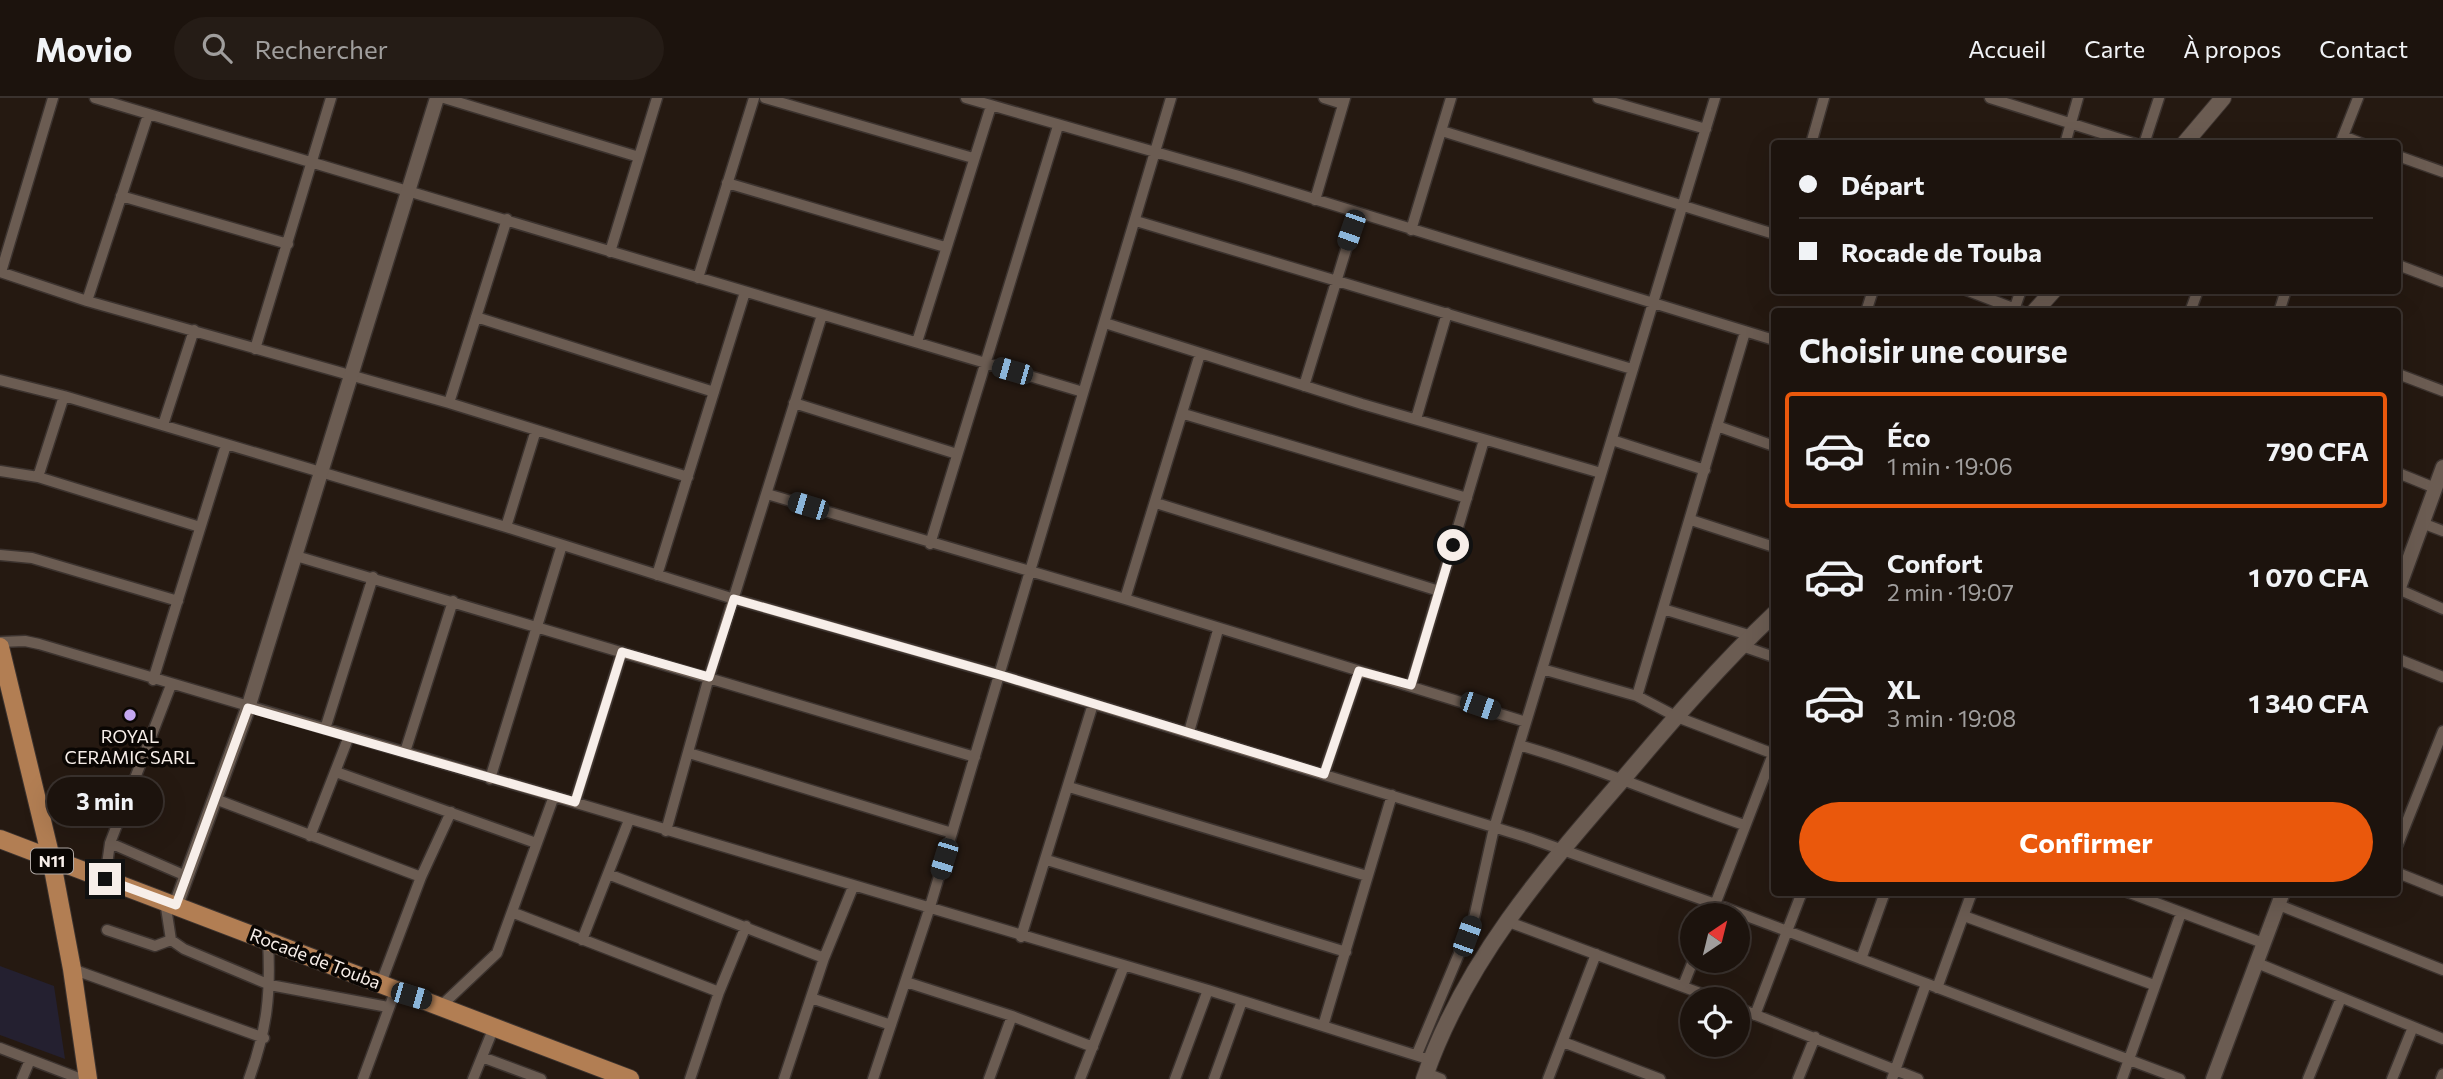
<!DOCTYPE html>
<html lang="fr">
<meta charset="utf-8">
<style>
body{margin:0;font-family:Commissioner,sans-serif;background:#251c16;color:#f1f3f6;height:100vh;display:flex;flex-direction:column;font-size:26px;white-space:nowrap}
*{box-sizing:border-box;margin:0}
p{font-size:23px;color:#a09e9d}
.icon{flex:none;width:38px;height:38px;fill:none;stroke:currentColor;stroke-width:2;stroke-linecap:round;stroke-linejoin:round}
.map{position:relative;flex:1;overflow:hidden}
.side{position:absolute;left:1771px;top:210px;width:630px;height:588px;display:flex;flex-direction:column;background:#1c130d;border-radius:7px;box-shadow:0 7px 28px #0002,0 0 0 2px #3a322e}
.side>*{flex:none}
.banner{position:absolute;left:1771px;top:42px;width:630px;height:154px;border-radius:7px;box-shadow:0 7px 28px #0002,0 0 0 2px #3a322e;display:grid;align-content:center;height:154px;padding:0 28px;background:#1c130d}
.needle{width:46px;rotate:35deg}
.fabs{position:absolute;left:1680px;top:805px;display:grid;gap:14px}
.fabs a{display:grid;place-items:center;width:70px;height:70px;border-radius:50%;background:#1c130d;box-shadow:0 7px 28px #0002,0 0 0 2px #3a322e;font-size:35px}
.end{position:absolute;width:32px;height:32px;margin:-16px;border:9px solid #f7eee9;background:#111;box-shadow:0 0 0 4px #111}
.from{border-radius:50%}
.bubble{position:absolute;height:49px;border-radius:24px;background:#1c130d;box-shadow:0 7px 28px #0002,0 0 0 2px #3a322e;font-size:23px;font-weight:700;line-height:49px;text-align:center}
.car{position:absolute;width:21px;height:42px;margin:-21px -10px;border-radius:9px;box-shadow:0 0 5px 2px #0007;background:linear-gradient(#222 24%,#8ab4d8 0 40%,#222 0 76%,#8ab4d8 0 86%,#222 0)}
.banner b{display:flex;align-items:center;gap:24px;height:66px;font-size:26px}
.banner b+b{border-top:2px solid #3a322e}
.banner i{width:18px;height:18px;background:#f1f3f6}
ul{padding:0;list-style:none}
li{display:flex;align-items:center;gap:21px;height:116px;margin:0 14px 10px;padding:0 14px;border:4px solid transparent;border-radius:7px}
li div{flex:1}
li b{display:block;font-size:26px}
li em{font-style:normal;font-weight:700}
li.selected{border-color:#ea580c}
li>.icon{width:63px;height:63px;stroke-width:1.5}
h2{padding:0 28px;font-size:32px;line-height:84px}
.primary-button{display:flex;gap:14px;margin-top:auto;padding:14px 28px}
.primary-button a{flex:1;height:80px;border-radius:42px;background:#ea580c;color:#fff;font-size:28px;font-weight:700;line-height:80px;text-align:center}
header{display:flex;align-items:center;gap:42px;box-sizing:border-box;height:98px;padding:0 35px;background:#1c130d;border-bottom:2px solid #3a322e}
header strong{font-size:33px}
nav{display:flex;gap:38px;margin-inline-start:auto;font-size:24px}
.search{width:490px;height:63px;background:#251c16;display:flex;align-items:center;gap:18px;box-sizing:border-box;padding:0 24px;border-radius:38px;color:#a09e9d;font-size:26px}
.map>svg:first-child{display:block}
.commercial{fill:#242030}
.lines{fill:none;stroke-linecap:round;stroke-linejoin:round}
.minor-casing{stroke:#3c332f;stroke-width:13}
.tertiary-casing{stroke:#3c332f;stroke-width:17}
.secondary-casing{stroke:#3c332f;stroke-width:18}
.primary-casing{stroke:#3c332f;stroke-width:20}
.minor{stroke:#6b5c52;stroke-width:10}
.tertiary{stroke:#6b5c52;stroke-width:14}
.secondary{stroke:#6b5c52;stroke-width:16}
.primary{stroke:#b27e53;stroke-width:18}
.route{stroke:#f7eee9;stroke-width:9}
.poi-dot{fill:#c4a7f1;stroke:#0a0603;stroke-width:2.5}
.labels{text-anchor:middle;stroke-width:7;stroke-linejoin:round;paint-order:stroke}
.shield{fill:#0a0603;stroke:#b0a8a4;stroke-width:2}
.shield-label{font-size:16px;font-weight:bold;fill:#f7eee9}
.poi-label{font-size:18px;fill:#f7eee9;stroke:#0a0603}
.street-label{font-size:18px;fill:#f7eee9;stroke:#0a0603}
</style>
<header>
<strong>Movio</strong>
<div class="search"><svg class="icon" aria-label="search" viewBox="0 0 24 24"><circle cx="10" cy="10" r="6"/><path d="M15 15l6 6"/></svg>Rechercher</div>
<nav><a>Accueil</a><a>Carte</a><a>À propos</a><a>Contact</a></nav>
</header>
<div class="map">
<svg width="2443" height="981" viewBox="0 0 2443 981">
<rect width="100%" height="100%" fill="#251911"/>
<path class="commercial" d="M0,868l54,20 11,73 -65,-24z"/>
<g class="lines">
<defs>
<path id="minor" d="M95,0l988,294
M444,0l195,59
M765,0l208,60
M966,0l273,78 535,164
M1324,0l19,6
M1598,0l108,31
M1990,0l146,46
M1442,33l332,103
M2343,38l20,8
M1811,46l13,-46
M2065,46l13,-46
M2144,46l15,-46
M2340,46l18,-46
M2398,58l45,16
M727,85l218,64
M121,98l167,48
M1315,102l30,-102
M1136,123l496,148
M1411,132l40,-132
M610,154l47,-154
M2398,167l45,17
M0,174l87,29 362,102 239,74
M1,174l52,-174
M698,180l56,-180
M1966,192l57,22
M87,203l61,-186
M2015,209l6,-17
M1866,214l7,-22
M2190,214l8,-22
M2279,214l7,-22
M476,219l238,75
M1105,225l257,81 239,69
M917,244l74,-236
M255,251l76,-251
M2398,276l45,17
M0,282l64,16 442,131 228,72 266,76 529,163 186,66 465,175
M1304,288l53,-172
M449,305l58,-184
M794,305l163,51
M1184,316l283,84
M1416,321l31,-106
M163,327l31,-95
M1717,328l57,20
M1612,342l93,30
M0,373l38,6 162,50
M2398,375l37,15
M38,379l26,-81
M767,396l358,105 401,123
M1156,405l283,88
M1691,422l83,27
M2422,425l21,8
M506,429l30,-97
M930,446l128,-418
M0,457l32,3 146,43
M296,458l679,201
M657,477l88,-283
M2398,491l45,20
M1125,501l75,-245
M1663,511l89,27
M0,544l25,-1 14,3 1169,346 223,70
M1742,548l32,11
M2398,561l45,18
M1542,571l95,27 40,21 97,37
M153,582l73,-235
M1411,587l73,-245
M1637,598l108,-364
M325,631l48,-152
M1189,634l29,-102
M1519,647c77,22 150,54 225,80
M405,654l48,-151
M689,655l263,80
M336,674l200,71
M1324,676l35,-103
M490,681l72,-234
M1069,689l298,89
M215,701l206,78
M575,704l47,-150
M666,733l43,-154 113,-362
M310,738l39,-100
M110,745l76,33
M2398,746l45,-113
M1047,762l299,92
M2398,775l45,18
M608,776l216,84
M105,781l5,-36 61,-158
M2127,794l136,51
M165,803l6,39 13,9 86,36 118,22
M2279,807l164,65
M514,815l205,79
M1711,817l62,-161
M1964,818l190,69
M1506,823l210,78
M107,832l48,16 16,-6
M1021,839l72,-233
M582,842l47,-120
M1861,861l24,-67
M2257,865l186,76
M72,871l192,69
M906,884l106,34 81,31
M381,885l40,-106 30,-65
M1683,888l10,-25
M1937,890l35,-96
M811,900l80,27
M442,907l55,-52 57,-157
M1738,910l180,71
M1755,917l47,-123
M1323,928l69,-231
M1563,944l97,37
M0,950l81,31
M1417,956l57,-136 20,-90 221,-730
M482,959l59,22
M1426,975l15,6
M22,981l8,-19
M249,981c18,-50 22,-84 19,-138
M363,981l33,-90
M473,981l21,-52
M690,981l29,-87 27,-66
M784,981l40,-121 29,-71
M873,981l56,-169 242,-812
M989,981l23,-63
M1080,981l44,-113
M1175,981l33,-89
M1214,981l28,-78
M1548,981l48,-125
M1798,981l17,-42
M1892,981l34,-95
M2122,981l59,-166
M2308,981l33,-81
M2392,981l21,-52
M2441,981l2,-5"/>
<path id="tertiary" d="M2398,492l45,-123
M176,807l72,-197 189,-610
M2213,981l70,-187"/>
<path id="secondary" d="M2184,46l39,-46
M2034,214l20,-22
M1424,981c40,-117 119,-208 199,-300 48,-57 97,-114 151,-165"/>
<path id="primary" d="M0,549l51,211 21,111 16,110
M0,741l630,240"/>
</defs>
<use href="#minor" class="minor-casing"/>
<use href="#tertiary" class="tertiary-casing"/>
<use href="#secondary" class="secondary-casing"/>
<use href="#primary" class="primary-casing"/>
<use href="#minor" class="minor"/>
<use href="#tertiary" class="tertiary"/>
<use href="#secondary" class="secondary"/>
<use href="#primary" class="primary"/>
</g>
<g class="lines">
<path class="route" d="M105,781l71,26 72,-197 327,94 47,-150 87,25 25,-78 266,76 324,99 35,-103 52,14 42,-140"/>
</g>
<circle class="poi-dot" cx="130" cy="617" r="7"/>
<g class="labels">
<rect class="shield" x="31" y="750.5" width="42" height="25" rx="5"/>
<g class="shield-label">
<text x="52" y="769">N11</text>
</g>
<g class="poi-label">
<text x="130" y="645">ROYAL<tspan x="130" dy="21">CERAMIC SARL</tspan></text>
</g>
<g class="street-label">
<text transform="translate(315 861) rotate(21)" y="6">Rocade de Touba</text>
</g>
</g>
</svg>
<div class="fabs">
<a><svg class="needle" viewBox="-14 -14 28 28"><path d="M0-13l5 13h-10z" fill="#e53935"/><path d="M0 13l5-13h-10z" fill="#a09e9d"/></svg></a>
<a><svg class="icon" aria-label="locate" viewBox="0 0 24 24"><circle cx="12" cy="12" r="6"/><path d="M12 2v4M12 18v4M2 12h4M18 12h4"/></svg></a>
</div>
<i class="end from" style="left:1453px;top:447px"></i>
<i class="end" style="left:105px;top:781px"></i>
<div class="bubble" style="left:47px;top:679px;width:116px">3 min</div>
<i class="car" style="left:1351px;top:132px;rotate:199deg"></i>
<i class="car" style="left:1012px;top:273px;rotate:286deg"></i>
<i class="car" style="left:808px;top:408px;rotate:287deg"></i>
<i class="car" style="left:1480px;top:608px;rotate:109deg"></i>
<i class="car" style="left:944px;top:761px;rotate:197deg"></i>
<i class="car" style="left:1467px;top:838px;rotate:20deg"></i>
<i class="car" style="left:411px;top:898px;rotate:106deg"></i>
<div class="banner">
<b><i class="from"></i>Départ</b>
<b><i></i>Rocade de Touba</b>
</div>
<section class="side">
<h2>Choisir une course</h2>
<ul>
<li class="selected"><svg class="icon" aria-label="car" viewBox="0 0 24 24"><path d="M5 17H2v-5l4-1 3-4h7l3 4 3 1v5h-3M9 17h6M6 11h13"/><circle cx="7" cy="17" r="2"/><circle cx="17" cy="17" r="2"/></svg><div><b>Éco</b><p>1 min · 19:06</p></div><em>790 CFA</em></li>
<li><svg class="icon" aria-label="car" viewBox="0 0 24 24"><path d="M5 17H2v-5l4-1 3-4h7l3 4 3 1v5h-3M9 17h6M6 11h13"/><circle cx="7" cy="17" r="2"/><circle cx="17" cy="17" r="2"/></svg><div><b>Confort</b><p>2 min · 19:07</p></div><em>1 070 CFA</em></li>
<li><svg class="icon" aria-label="car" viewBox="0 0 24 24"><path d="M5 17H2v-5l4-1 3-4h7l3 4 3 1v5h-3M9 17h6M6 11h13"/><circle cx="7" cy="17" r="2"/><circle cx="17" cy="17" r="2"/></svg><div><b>XL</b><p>3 min · 19:08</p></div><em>1 340 CFA</em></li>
</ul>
<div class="primary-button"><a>Confirmer</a></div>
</section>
</div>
